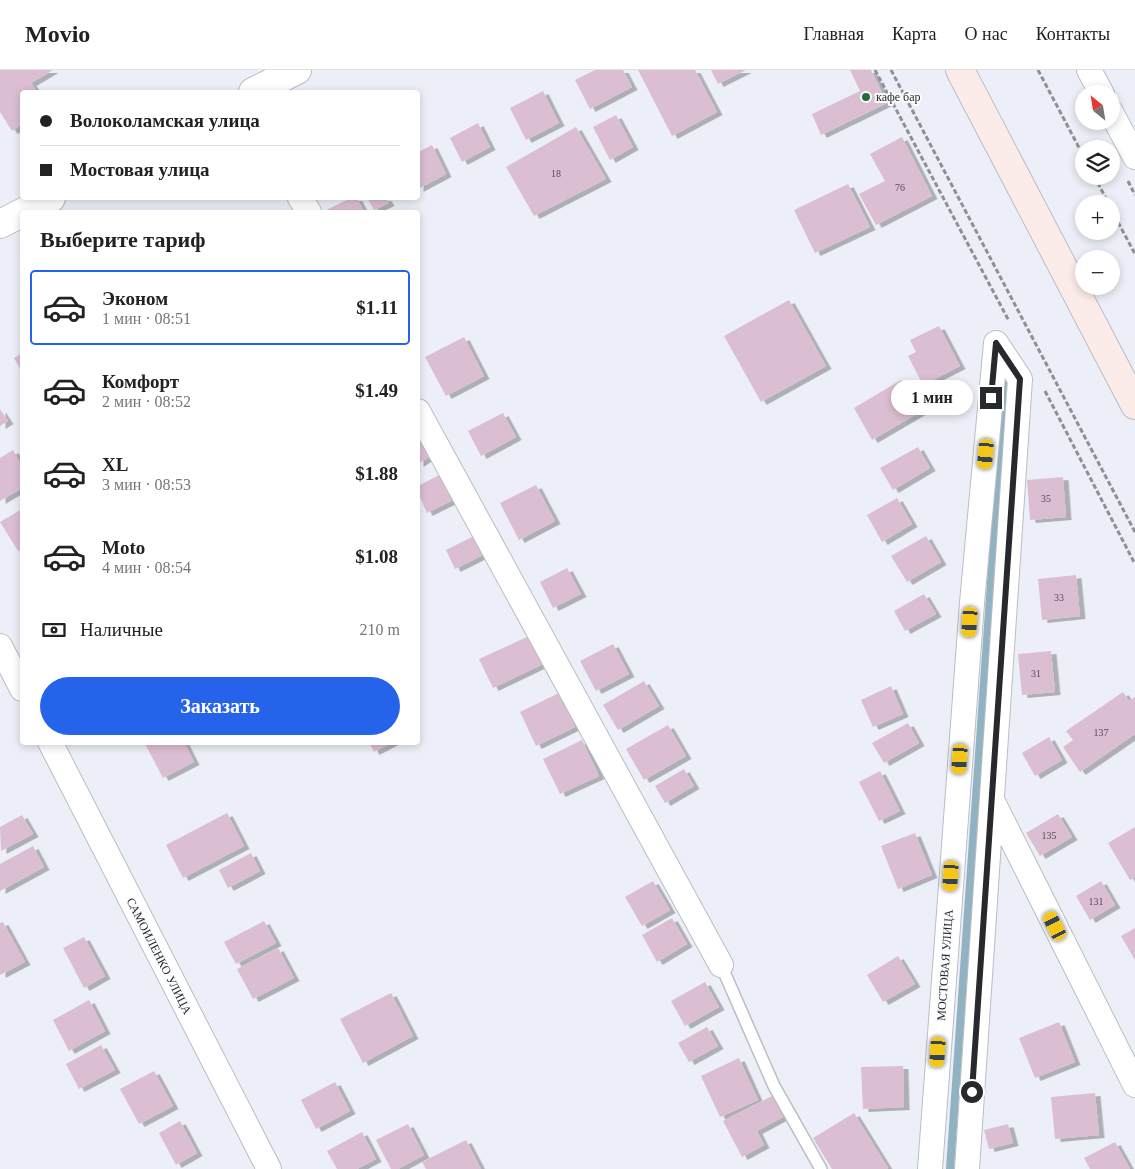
<!DOCTYPE html>
<html lang="ru">
<meta charset="utf-8">
<style>
body{margin:0;font-family:"Times New Roman",serif;background:#f6f6f6;color:#222;height:100vh;display:flex;flex-direction:column;font-size:19px;white-space:nowrap}
*{box-sizing:border-box;margin:0}
p{font-size:16px;color:#767676}
.icon{flex:none;width:28px;height:28px;fill:none;stroke:currentColor;stroke-width:2;stroke-linecap:round;stroke-linejoin:round}
.map{position:relative;flex:1;overflow:hidden}
.sheet{position:absolute;left:20px;top:140px;width:400px;height:535px;display:flex;flex-direction:column;background:#fff;border-radius:5px;box-shadow:0 2px 8px #0003}
.sheet>*{flex:none}
.top-card{position:absolute;left:20px;top:20px;width:400px;height:110px;border-radius:5px;box-shadow:0 2px 8px #0003;display:grid;align-content:center;height:110px;padding:0 20px;background:#fff}
.needle{width:32px;rotate:330deg}
.tools{position:absolute;left:1075px;top:15px;display:grid;gap:10px}
.tools a{display:grid;place-items:center;width:45px;height:45px;border-radius:50%;background:#fff;box-shadow:0 2px 8px #0003;font-size:25px}
.end{position:absolute;width:22px;height:22px;margin:-11px;border:6px solid #28292c;background:#fff;box-shadow:0 0 0 2px #fff}
.from{border-radius:50%}
.bubble{position:absolute;height:35px;border-radius:18px;background:#fff;box-shadow:0 2px 8px #0003;font-size:16px;font-weight:800;line-height:35px;text-align:center}
.car{position:absolute;width:15px;height:30px;margin:-15px -8px;border-radius:6px;box-shadow:0 0 4px 1px #0007;background:linear-gradient(#f5c518 24%,#345 0 40%,#f5c518 0 76%,#345 0 86%,#f5c518 0)}
.top-card b{display:flex;align-items:center;gap:18px;height:48px;font-size:19px}
.top-card b+b{border-top:1px solid #e0e0e0}
.top-card i{width:12px;height:12px;background:#222}
ul{padding:0;list-style:none}
li{display:flex;align-items:center;gap:15px;height:75px;margin:0 10px 8px;padding:0 10px;border:2px solid transparent;border-radius:5px}
li div{flex:1}
li b{display:block;font-size:19px}
li em{font-style:normal;font-weight:800}
li.on{border-color:#2563eb}
li>.icon{width:45px;height:45px;stroke-width:1.5}
h2{padding:0 20px;font-size:22px;line-height:60px}
.pay{display:flex;align-items:center;gap:12px;height:55px;padding:0 20px;font-size:19px}
.pay p{margin-inline-start:auto}
.button{display:flex;gap:10px;margin-top:auto;padding:10px 20px}
.button a{flex:1;height:58px;border-radius:30px;background:#2563eb;color:#fff;font-size:20px;font-weight:800;line-height:58px;text-align:center}
header{display:flex;align-items:center;gap:30px;box-sizing:border-box;height:70px;padding:0 25px;background:#fff;border-bottom:1px solid #e0e0e0}
header strong{font-size:24px}
nav{display:flex;gap:28px;margin-inline-start:auto;font-size:18px}
.map>svg:first-child{display:block}
.lines{fill:none;stroke-linecap:round;stroke-linejoin:round}
.stream{stroke:#91b3c1;stroke-width:8}
.building{fill:#dcbed2;filter:url(#shadow)}
.service-casing{stroke:#babdc5;stroke-width:14}
.minor-casing{stroke:#babdc5;stroke-width:26}
.tertiary-casing{stroke:#babdc5;stroke-width:30}
.secondary-casing{stroke:#babdc5;stroke-width:30}
.path{stroke:#8e9095;stroke-width:3;stroke-dasharray:5 2.5;stroke-linecap:butt}
.service{stroke:#fff;stroke-width:11}
.minor{stroke:#fff;stroke-width:24}
.tertiary{stroke:#fff;stroke-width:28}
.secondary{stroke:#fcece9;stroke-width:28}
.route{stroke:#28292c;stroke-width:6}
.poi-dot{fill:#236a37;stroke:#fbfcfe;stroke-width:2}
.labels{text-anchor:middle;stroke-width:4;stroke-linejoin:round;paint-order:stroke}
.number-label{font-size:10px;fill:#554e56}
.poi-label{font-size:12px;fill:#28292c;stroke:#fbfcfe;text-anchor:start}
.street-label{font-size:12px;fill:#28292c;stroke:#fbfcfe}
</style>
<header>
<strong>Movio</strong>
<nav><a>Главная</a><a>Карта</a><a>О нас</a><a>Контакты</a></nav>
</header>
<div class="map">
<svg width="1135" height="1099" viewBox="0 0 1135 1099">
<defs>
<filter id="shadow"><feDropShadow dx="5.5" dy="3" stdDeviation="0" flood-color="#0004"/></filter>
</defs>
<rect width="100%" height="100%" fill="#eceff7"/>
<g class="lines">
<path class="stream" d="M950,1099l56,-801"/>
</g>
<path class="building" d="M0,0h53l-22,13 6,9h-15v32l-10,7 -12,-19z
M595,0h28l9,17 -42,22 -15,-29z
M638,0h57l22,42 -45,24z
M711,0h35l-28,14z
M850,0h21l16,33 -66,32 -9,-21 48,-23z
M543,21l16,32 -33,17 -16,-32z
M616,45l17,32 -23,13 -17,-33z
M478,53l12,24 -28,15 -12,-24z
M576,57l30,52 -72,37 -28,-49z
M902,67l30,59 -56,29 -17,-31 26,-13 -15,-27z
M432,75l14,29 -28,15v-37z
M848,114l22,43 -55,26 -21,-43z
M351,128h6l7,14h-42z
M367,128h19l3,5 -15,7z
M789,230l37,66 -65,36 -37,-66z
M939,256l21,40 -37,19 -15,-29 8,-4 -6,-12z
M464,267l20,39 -38,20 -21,-39z
M22,283v19l-8,-14z
M901,310l19,32 -48,28 -18,-32z
M0,339l8,12 -8,5z
M503,343l13,24 -35,19 -13,-25z
M420,365l12,20 -14,9v-28z
M918,377l12,21 -37,22 -13,-22z
M13,380l9,16v22l-22,13v-43z
M443,403l12,26 -28,14 -9,-20v-7z
M1063,407l3,40 -36,3 -3,-40z
M536,415l19,36 -36,19 -19,-37z
M897,428l15,26 -30,18 -15,-27z
M22,439v40l-4,2 -18,-29z
M476,465l9,19 -30,15 -9,-19z
M926,466l15,26 -34,20 -16,-26z
M567,498l14,26 -28,14 -13,-26z
M1076,505l4,41 -38,4 -4,-41z
M924,524l12,20 -31,17 -11,-20z
M529,566l14,28 -50,24 -14,-29z
M613,574l16,30 -33,17 -16,-30z
M1051,581l4,41 -33,3 -4,-41z
M644,611l15,25 -41,24 -15,-25z
M891,616l12,28 -30,13 -12,-27z
M1123,622l6,9 6,-4v37l-55,38 -17,-25 10,-7 -7,-9z
M559,623l16,34 -39,19 -16,-34z
M908,653l11,20 -35,20 -12,-20z
M668,655l18,31 -42,24 -18,-31z
M1049,667l13,23 -27,16 -13,-23z
M582,670l17,36 -39,18 -17,-35z
M144,672h40l10,20 -31,16z
M369,672h24l-19,10z
M684,699l10,17 -29,17 -10,-17z
M880,701l20,40 -21,10 -20,-39z
M227,743l17,33 -61,32 -17,-33z
M1058,744l14,23 -32,19 -14,-23z
M22,745l11,19 -32,17 -1,-24z
M1135,757v50l-5,3 -22,-37z
M915,763l17,42 -34,14 -17,-43z
M33,776l11,21 -44,24v-27z
M251,783l9,18 -32,17 -9,-18z
M653,811l17,29 -28,16 -17,-29z
M1101,811l14,24 -25,15 -14,-24z
M672,848l15,26 -30,18 -15,-27z
M264,851l12,22 -40,21 -12,-22z
M3,852l22,40 -25,13v-52z
M1135,858v32l-14,-24z
M84,867l21,39 -21,12 -21,-40z
M278,878l16,30 -41,21 -16,-30z
M898,886l17,28 -32,18 -16,-27z
M705,912l14,25 -34,19 -14,-25z
M391,923l22,43 -50,27 -23,-44z
M89,930l16,31 -36,20 -16,-31z
M1059,952l16,40 -40,16 -16,-40z
M707,957l11,19 -29,16 -11,-19z
M101,975l14,25 -36,19 -13,-25z
M739,988l19,42 -38,17 -19,-41z
M903,996l1,41 -41,2 -2,-42z
M154,1001l19,35 -34,18 -19,-35z
M335,1012l15,29 -34,18 -15,-29z
M1095,1023l4,42 -44,4 -4,-42z
M772,1026l11,21 -26,14 7,14 -22,12 -19,-36z
M854,1043l34,55 -1,1h-55l-19,-31z
M180,1051l17,32 -21,12 -17,-32z
M408,1054l16,31 -26,14h-7l-15,-29z
M1008,1054l5,19 -24,6 -5,-19z
M362,1062l14,27 -19,10h-20l-10,-18z
M466,1070l15,29h-55l-4,-7z
M1115,1072l15,27h-40l-6,-11z"/>
<g class="lines">
<defs>
<path id="service" d="M721,895l53,121 47,83"/>
<path id="minor" d="M1089,0l13,24
M1111,42l24,45
M300,128l9,14
M418,341l303,554
M0,576l22,43
M50,672l219,427
M994,734l141,281
M930,1099l42,-566 24,-260
M967,1099l53,-790 -24,-36"/>
<path id="tertiary" d="M253,22l44,-22
M0,154l51,-26"/>
<path id="secondary" d="M960,0l175,335"/>
</defs>
<use href="#service" class="service-casing"/>
<use href="#minor" class="minor-casing"/>
<use href="#tertiary" class="tertiary-casing"/>
<use href="#secondary" class="secondary-casing"/>
<path class="path" d="M875,0l134,251
M891,0l244,462
M1038,0l46,87
M1094,106l15,28
M1128,111l7,14
M1111,139l24,45
M1045,321l90,173"/>
<use href="#service" class="service"/>
<use href="#minor" class="minor"/>
<use href="#tertiary" class="tertiary"/>
<use href="#secondary" class="secondary"/>
</g>
<g class="lines">
<path class="route" d="M972,1022l48,-713 -24,-36 -5,55"/>
</g>
<circle class="poi-dot" cx="866" cy="27" r="5"/>
<g class="labels">
<g class="number-label">
<text x="556" y="107">18</text>
<text x="900" y="121">76</text>
<text x="1046" y="432">35</text>
<text x="1059" y="531">33</text>
<text x="1036" y="607">31</text>
<text x="1101" y="666">137</text>
<text x="1049" y="769">135</text>
<text x="1096" y="835">131</text>
</g>
<g class="poi-label">
<text x="876" y="31">кафе бар</text>
</g>
<g class="street-label">
<text transform="translate(159 886) rotate(63)" y="4">САМОИЛЕНКО УЛИЦА</text>
<text transform="translate(945 895) rotate(-86)" y="4">МОСТОВАЯ УЛИЦА</text>
</g>
</g>
</svg>
<div class="tools">
<a><svg class="needle" viewBox="-14 -14 28 28"><path d="M0-13l5 13h-10z" fill="#e53935"/><path d="M0 13l5-13h-10z" fill="#767676"/></svg></a>
<a><svg class="icon" aria-label="layers" viewBox="0 0 24 24"><path d="M12 4l9 5-9 5-9-5zM3 14l9 5 9-5"/></svg></a>
<a>+</a>
<a>−</a>
</div>
<i class="end from" style="left:972px;top:1022px"></i>
<i class="end" style="left:991px;top:328px"></i>
<div class="bubble" style="left:891px;top:310px;width:82px">1 мин</div>
<i class="car" style="left:986px;top:384px;rotate:185deg"></i>
<i class="car" style="left:970px;top:552px;rotate:184deg"></i>
<i class="car" style="left:960px;top:689px;rotate:184deg"></i>
<i class="car" style="left:951px;top:806px;rotate:184deg"></i>
<i class="car" style="left:1055px;top:856px;rotate:333deg"></i>
<i class="car" style="left:938px;top:982px;rotate:184deg"></i>
<div class="top-card">
<b><i class="from"></i>Волоколамская улица</b>
<b><i></i>Мостовая улица</b>
</div>
<section class="sheet">
<h2>Выберите тариф</h2>
<ul>
<li class="on"><svg class="icon" aria-label="car" viewBox="0 0 24 24"><path d="M5 17H2v-5l4-1 3-4h7l3 4 3 1v5h-3M9 17h6M6 11h13"/><circle cx="7" cy="17" r="2"/><circle cx="17" cy="17" r="2"/></svg><div><b>Эконом</b><p>1 мин · 08:51</p></div><em>$1.11</em></li>
<li><svg class="icon" aria-label="car" viewBox="0 0 24 24"><path d="M5 17H2v-5l4-1 3-4h7l3 4 3 1v5h-3M9 17h6M6 11h13"/><circle cx="7" cy="17" r="2"/><circle cx="17" cy="17" r="2"/></svg><div><b>Комфорт</b><p>2 мин · 08:52</p></div><em>$1.49</em></li>
<li><svg class="icon" aria-label="car" viewBox="0 0 24 24"><path d="M5 17H2v-5l4-1 3-4h7l3 4 3 1v5h-3M9 17h6M6 11h13"/><circle cx="7" cy="17" r="2"/><circle cx="17" cy="17" r="2"/></svg><div><b>XL</b><p>3 мин · 08:53</p></div><em>$1.88</em></li>
<li><svg class="icon" aria-label="car" viewBox="0 0 24 24"><path d="M5 17H2v-5l4-1 3-4h7l3 4 3 1v5h-3M9 17h6M6 11h13"/><circle cx="7" cy="17" r="2"/><circle cx="17" cy="17" r="2"/></svg><div><b>Moto</b><p>4 мин · 08:54</p></div><em>$1.08</em></li>
</ul>
<div class="pay"><svg class="icon" aria-label="cash" viewBox="0 0 24 24"><path d="M3 7h18v10H3z"/><circle cx="12" cy="12" r="2"/></svg>Наличные<p>210 m</p></div>
<div class="button"><a>Заказать</a></div>
</section>
</div>
